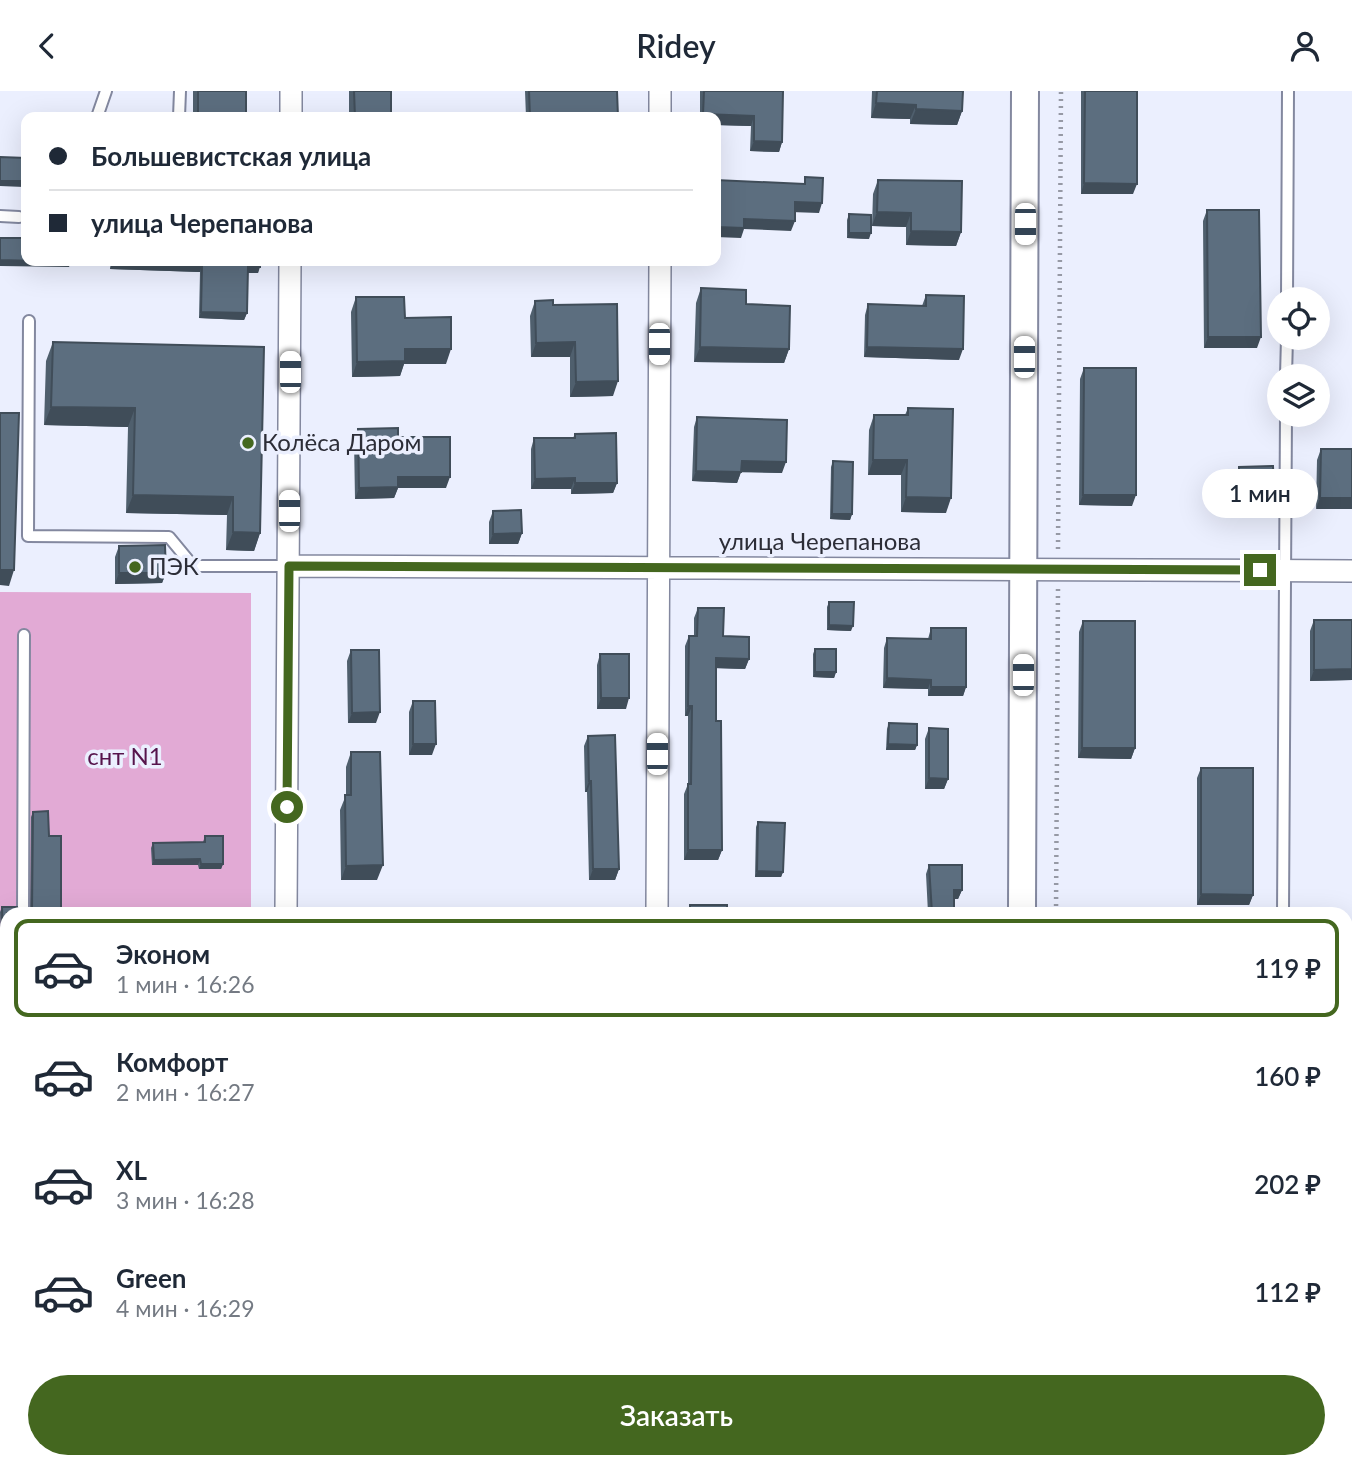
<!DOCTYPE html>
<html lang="ru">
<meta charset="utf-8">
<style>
body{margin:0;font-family:Lato,sans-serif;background:#f6f6f7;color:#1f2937;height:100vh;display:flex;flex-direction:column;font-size:26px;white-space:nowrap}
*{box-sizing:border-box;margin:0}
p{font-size:23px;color:#747a83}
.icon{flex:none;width:38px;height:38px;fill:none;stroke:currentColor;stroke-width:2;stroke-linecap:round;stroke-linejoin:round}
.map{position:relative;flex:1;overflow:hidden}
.details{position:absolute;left:0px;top:816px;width:1353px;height:562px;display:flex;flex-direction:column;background:#fff;border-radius:21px 21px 0 0;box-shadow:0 7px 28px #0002}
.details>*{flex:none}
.top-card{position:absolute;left:21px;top:21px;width:700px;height:154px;border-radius:14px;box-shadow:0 7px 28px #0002;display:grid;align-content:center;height:154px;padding:0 28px;background:#fff}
.controls{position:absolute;left:1267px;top:196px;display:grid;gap:14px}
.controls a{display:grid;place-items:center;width:63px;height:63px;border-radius:50%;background:#fff;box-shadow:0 7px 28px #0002;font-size:35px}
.end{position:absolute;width:32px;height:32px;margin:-16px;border:9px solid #44671f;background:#fff;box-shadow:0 0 0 4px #fff}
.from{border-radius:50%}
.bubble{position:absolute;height:49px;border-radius:24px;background:#fff;box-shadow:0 7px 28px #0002;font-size:23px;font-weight:600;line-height:49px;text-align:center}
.car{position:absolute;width:21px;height:42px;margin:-21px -10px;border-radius:9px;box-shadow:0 0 5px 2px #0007;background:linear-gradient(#fff 24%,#345 0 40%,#fff 0 76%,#345 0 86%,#fff 0)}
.top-card b{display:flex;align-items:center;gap:24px;height:66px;font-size:26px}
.top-card b+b{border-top:2px solid #e0e1e3}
.top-card i{width:18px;height:18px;background:#1f2937}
ul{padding:12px 0 0;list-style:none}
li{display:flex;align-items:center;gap:21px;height:98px;margin:0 14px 10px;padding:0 14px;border:4px solid transparent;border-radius:14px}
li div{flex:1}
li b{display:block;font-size:26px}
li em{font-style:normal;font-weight:600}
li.selected{border-color:#44671f}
li>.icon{width:63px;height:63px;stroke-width:1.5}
.action{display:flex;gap:14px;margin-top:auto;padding:14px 28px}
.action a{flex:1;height:80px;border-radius:42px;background:#44671f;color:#fff;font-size:28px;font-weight:600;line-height:80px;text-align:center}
header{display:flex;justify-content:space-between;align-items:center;height:91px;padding:0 28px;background:#fff;font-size:32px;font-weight:600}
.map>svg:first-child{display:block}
.green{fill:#e2aad5}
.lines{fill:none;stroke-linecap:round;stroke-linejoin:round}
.service-casing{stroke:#83889f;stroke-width:14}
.minor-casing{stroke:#83889f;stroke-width:24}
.tertiary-casing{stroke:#83889f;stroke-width:30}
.path{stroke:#9699a5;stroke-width:4.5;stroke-dasharray:2 5;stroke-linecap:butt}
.service{stroke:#fff;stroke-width:10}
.minor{stroke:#fff;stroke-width:21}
.tertiary{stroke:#fff;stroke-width:26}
.wall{fill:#4f5f6d}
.shaded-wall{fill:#404d59}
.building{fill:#5c6e7f;stroke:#404d59;stroke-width:2}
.route{stroke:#44671f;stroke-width:9}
.poi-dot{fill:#44671f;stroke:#ebeffe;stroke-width:2.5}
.labels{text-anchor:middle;stroke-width:7;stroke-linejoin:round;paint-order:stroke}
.poi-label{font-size:24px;fill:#2c2d37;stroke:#ebeffe;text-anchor:start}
.street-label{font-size:24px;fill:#2c2d37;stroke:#ebeffe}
.park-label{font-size:24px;fill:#56144c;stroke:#ebeffe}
</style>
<header><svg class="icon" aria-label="back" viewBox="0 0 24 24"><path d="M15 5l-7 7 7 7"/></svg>Ridey<svg class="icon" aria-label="person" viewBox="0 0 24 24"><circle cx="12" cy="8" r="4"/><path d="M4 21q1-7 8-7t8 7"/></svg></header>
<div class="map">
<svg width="1352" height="1377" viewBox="0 0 1352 1377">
<rect width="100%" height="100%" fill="#ebeffe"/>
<path class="green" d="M0,501l251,1v320h-244v446h-7z"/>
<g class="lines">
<defs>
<path id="service" d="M97,26l9,-26
M179,26l1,-26
M0,125l19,1
M1287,208l1,-208
M29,230l-1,215 141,1 24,29h96
M1286,285l1,-38
M23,822l1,-278
M1283,822l3,-498
M1346,969h6
M1346,1164h6
M1165,1377v-7"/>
<path id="minor" d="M291,26v-26
M660,26v-26
M289,475l1063,5
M286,822l4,-652
M657,822l3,-652
M284,1370v7
M32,1377v-7
M654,1377v-7"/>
<path id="tertiary" d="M1022,822l3,-822
M0,1307l7,1
M1346,1312h6
M1020,1377v-7"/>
</defs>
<use href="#service" class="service-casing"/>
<use href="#minor" class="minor-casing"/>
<use href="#tertiary" class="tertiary-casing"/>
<path class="path" d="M1058,458l3,-458
M1056,822l2,-324
M1346,1348h6
M1053,1377v-7"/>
<use href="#service" class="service"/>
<use href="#minor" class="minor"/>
<use href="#tertiary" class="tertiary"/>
</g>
<path class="wall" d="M193,0h53v26h-53z
M349,0h42v26h-42z
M525,0h92l1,26h-92z
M700,0h83l-1,51 -3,10 -29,-1 1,-25 -35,-1v-8h-16z
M872,0h91l-1,20 -5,14 -47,-1v-5l-39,-1z
M1081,0h56l-4,103h-52z
M26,67v58l-3,-5 1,-24z
M878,89l83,52 -5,14 -50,-1v-18l-34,-1 1,-32z
M1207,119l50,138h-53l-1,-127z
M849,123l20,25 -22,-1v-18z
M26,125l43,51 -46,-29v-14z
M111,170h149l-2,12h-10l-1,40 -3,7 -45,-2 1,-46 -90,-3z
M701,197l45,16 43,45 -5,14 -90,-1 2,-59z
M926,204l33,65 -95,-3 1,-42 3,-11 54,2z
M356,206l49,21 41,46h-42l-4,12 -48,1 -1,-65z
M535,210l18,4 60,91 -43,1v-40h-39l-1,-41z
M53,251l211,5 -4,186 -6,18 -28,-1 1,-35 -101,-2 2,-86 -84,-2 2,-64z
M1084,277l48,138 -53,-1 1,-126z
M908,317l38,105 -45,-1v-37h-33l1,-45 5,-15h31z
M697,326l85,56 -41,-1 -4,11 -45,-2 2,-54z
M358,338l40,8 48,51h-48l-4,10 -39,1 -1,-59z
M575,343l42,49 -4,10 -42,1v-5h-40v-40l3,-11h39z
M1321,358h31l-36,60 1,-49z
M833,370l19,53 -2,6 -20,-1 1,-52z
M1239,376l33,31 -35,1v-27z
M493,420l29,22 -4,11h-29v-22z
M119,455l47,27 -4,10 -47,1v-27z
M829,511l22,29 -24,-1v-23z
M698,517l25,28 26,23 -4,10 -29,-1v53l6,129 -4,10h-34v-66l4,-10v-68h-3v-70l4,-10h5v-18z
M1314,529h38v60l-42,1v-50z
M1083,530l52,127 -4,11 -53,-1 1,-126z
M931,537l35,59 -3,9h-35v-7l-45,-1 1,-40 3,-10 41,1z
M815,558l21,23 -2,6 -21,-1v-23z
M351,559l25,73h-28l-1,-62z
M600,563l26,55h-29v-44z
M413,610l19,54h-23v-43z
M889,632l28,22 -2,5h-29l1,-21z
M929,637l19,51 -4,10h-19v-50z
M588,645l31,133 -4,11h-26l-2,-88h-2l-1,-46z
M351,661l26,128h-36l-1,-70 6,-15v-28z
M1201,677l52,127 -4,10h-52v-127z
M33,721l16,24 12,77 -31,-1 1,-95z
M758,731l25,50 -2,5h-26l1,-50z
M205,745l18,28 -2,5h-22l-1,-4h-46l-1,-17 2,-5 50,-1z
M929,774l33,25 -4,9h-4v14h-26l-2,-39z
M2,816l17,5 -12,1v36h-6l-1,-37z
M2,995l5,48h-7v-43z
M326,1370h47v7h-47z
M670,1370h54v7h-54z
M928,1370h43v7l-43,-1z
M1078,1370h71v7h-73z
M1189,1370h2l118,7h-122z"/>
<path class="shaded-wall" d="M876,12l40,2 -6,14 -39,-1z
M916,18l46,2 -5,14 -47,-1z
M703,23l51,2 -3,10 -35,-1v-8h-14z
M754,50l28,1 -3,10 -29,-1z
M0,90h26l-2,6 -24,-1z
M1084,92l53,1 -4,10h-52z
M795,111l27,1 -3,10 -28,-1z
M877,121l34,1 -5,14 -34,-1z
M744,128l51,2 -4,10 -47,-2 -3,9 -25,-1v-10z
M911,140l50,1 -5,14 -50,-1z
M849,142h22l-2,6 -22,-1z
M0,169l71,2 -2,5 -69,-1z
M113,171l89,3 -2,7 -90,-3z
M248,176h12l-2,6h-12z
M201,221l46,1 -3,7 -45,-2z
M1208,246h53l-4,11h-53z
M575,251l-5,15h-39l5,-14z
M700,256l89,2 -5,14 -90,-1z
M867,256l96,2 -4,11 -95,-3z
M405,258h46l-5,15h-42l-4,12 -48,1 5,-15z
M618,290l-5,15 -43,1 6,-15z
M51,316l84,1 -7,19 -84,-2z
M873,369h34l-6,15h-33z
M742,370l44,1 -4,11 -44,-1z
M696,380l45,1 -4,11 -45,-2z
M398,386h52l-4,11h-48l-4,10 -39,1 4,-11z
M575,387l-4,11h-40l4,-10z
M575,392h42l-4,10 -42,1z
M1239,402h35l-2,5 -35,1z
M133,404l100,2 -6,18 -101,-2z
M1083,404h53l-4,11 -53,-1z
M906,406l45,1 -5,15 -45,-1z
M1320,407h32v11h-36z
M832,423h20l-2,6 -20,-1z
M233,441l27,1 -6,18 -28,-1z
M522,442l-4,11h-29l4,-10z
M0,479h14l-5,16 -9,-1z
M119,482h47l-4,10 -47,1z
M829,534l24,1 -2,5 -24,-1z
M716,567l33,1 -4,10 -33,-1z
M1352,578v11l-42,1 4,-11z
M815,581h21l-2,6 -21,-1z
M887,587l44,2 -3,9 -45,-1z
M931,596h35l-3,9h-35z
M601,607h28l-3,11h-29z
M688,615h4l-4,10h-3z
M380,621l-4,11h-28l4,-10z
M413,653h23l-4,11h-23z
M888,653l29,1 -2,5h-29z
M1082,657h53l-4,11 -53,-1z
M929,687l19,1 -4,10h-19z
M589,690h2l-4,11h-2z
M688,759h34l-4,10h-34z
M200,768l-2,6h-46l2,-5z
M201,773h22l-2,5h-22z
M383,774l-6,15h-36l5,-14z
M593,778h26l-4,11h-26z
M757,780l26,1 -2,5h-26z
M954,799h8l-4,9h-7z
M1201,803l52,1 -4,10h-52z
M3,853h4v5h-6z
M0,917h7v5h-7z
M0,947h7v10h-7z
M2,1038h5v5h-7z
M0,1162h7v5h-7z
M0,1232h7v5h-7z
M1346,1239h6v11h-6z"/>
<path class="building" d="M198,0h48v26h-48z
M354,0h37v26h-36z
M529,0h88l1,26h-88z
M704,0h79l-1,51 -28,-1v-25l-51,-2z
M877,0h86l-1,20 -46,-2v-4l-40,-2z
M1085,0h52v93l-53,-1z
M0,66l26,1v49l-1,-2 1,-24h-26z
M805,86l18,1 -1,25 -27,-1v19l-51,-2v9l-28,-1v-47l89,4z
M878,89l84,1 -1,51 -50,-1v-18l-34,-1z
M1207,119h52l2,127h-53z
M849,123l22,1v18h-22z
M26,125v45h45v1l-71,-2v-22h25v-20z
M113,170h147v6h-12l-1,46 -46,-1 1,-47 -89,-3z
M701,197l45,2v14l44,2 -1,43 -89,-2z
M926,204l38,1 -1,53 -96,-2 1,-43 58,2z
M356,206h48l1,21 46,-1v32h-46v12l-48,1z
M553,209v5l64,-1 1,77 -42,1 -1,-40 -39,1 -1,-42z
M53,251l211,5 -4,186 -27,-1v-35l-100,-2 2,-87 -84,-1z
M1084,277h52v127h-53z
M908,317l45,1 -2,89 -45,-1 1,-37h-34l1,-45h34z
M0,322h19l-5,157h-14z
M697,326l90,3 -1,42 -44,-1 -1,11 -45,-1z
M398,337v9h52v40h-52v10l-39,1 -1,-59z
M616,342l1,50h-42v-5l-40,1 -1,-41h41v-4z
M1321,358h31v49h-32z
M833,370l20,1 -1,52h-20z
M1273,375l1,27h-35v-26z
M521,419l1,23 -29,1v-23z
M165,454l1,28h-47v-27z
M829,511h25l-1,24 -24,-1z
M698,517h26l-1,28 26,1v22l-33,-1v63h5l1,129h-34v-66h3l1,-78h-4l1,-70h8z
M1314,529h38v49l-38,1z
M1083,530h52v127h-53z
M931,537h35v59h-35v-7l-44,-2v-40l44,1z
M815,558h21v23h-21z
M351,559h28l1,62 -28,1z
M600,563h29v44h-28z
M413,610h22l1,43h-23z
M889,632l28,1v21l-29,-1z
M929,637l19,1v50l-19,-1z
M615,644l4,134h-26l-2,-88h-2l-1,-45z
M351,661h29l3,113 -37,1 -1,-71h6z
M1201,677h52v127l-52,-1z
M48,720l1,25h12v77h-33l4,-2 1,-99z
M758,731l27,1 -2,49 -26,-1z
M205,745h18v28h-22l-1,-5 -46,1 -1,-17 52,-1z
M929,774h33v25h-8v23h-22z
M690,814h37v8h-37z
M2,816h15l2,5 2,1h-14v31h-4z
M0,896h7v21h-7z
M0,926h7v21h-7z
M2,995h5v43h-5z
M0,1105h7v57h-7z
M1346,1191h6v48h-6z
M0,1212h7v20h-7z
M173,1370h53v7h-53z
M332,1370h41v7h-41z
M593,1370h29v7h-86v-4l57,-1z
M675,1370h49v7h-49z
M933,1370h38v7h-77l39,-1z
M1080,1370h69v7h-69z
M1191,1370h118v7h-118z"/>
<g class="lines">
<path class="route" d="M287,716l2,-241 971,4"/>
</g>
<g class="poi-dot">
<circle cx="248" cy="352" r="7"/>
<circle cx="135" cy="476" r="7"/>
</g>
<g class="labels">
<g class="poi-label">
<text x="262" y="360">Колёса Даром</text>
<text x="149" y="484">ПЭК</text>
</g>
<g class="street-label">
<text x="820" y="459">улица Черепанова</text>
</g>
<g class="park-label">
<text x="125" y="674">снт N1</text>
</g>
</g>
</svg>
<div class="controls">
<a><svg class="icon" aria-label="locate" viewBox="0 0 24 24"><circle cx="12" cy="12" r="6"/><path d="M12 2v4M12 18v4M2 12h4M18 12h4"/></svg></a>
<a><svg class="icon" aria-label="layers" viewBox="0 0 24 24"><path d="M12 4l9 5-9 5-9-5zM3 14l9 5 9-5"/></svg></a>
</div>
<i class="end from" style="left:287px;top:716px"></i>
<i class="end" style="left:1260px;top:479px"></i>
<div class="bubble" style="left:1202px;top:378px;width:116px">1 мин</div>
<i class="car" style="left:1025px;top:133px;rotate:180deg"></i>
<i class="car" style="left:659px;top:253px;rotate:180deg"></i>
<i class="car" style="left:1024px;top:266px;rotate:0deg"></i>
<i class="car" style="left:290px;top:281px;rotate:0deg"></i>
<i class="car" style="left:289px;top:420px;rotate:0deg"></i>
<i class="car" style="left:1023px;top:584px;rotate:0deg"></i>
<i class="car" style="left:657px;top:663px;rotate:0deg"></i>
<div class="top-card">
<b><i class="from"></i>Большевистская улица</b>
<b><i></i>улица Черепанова</b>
</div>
<section class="details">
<ul>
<li class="selected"><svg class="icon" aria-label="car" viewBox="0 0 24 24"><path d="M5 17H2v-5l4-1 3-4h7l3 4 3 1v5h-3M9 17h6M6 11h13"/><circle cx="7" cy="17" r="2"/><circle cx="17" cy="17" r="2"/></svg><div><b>Эконом</b><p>1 мин · 16:26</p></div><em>119 ₽</em></li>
<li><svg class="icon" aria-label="car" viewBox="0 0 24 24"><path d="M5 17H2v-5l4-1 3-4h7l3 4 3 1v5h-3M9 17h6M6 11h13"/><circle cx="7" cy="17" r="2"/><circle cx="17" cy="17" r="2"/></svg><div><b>Комфорт</b><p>2 мин · 16:27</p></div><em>160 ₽</em></li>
<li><svg class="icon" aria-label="car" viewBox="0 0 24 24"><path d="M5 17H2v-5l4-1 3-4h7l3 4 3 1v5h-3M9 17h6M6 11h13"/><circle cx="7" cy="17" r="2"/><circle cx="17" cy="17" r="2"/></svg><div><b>XL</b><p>3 мин · 16:28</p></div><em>202 ₽</em></li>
<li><svg class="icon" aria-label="car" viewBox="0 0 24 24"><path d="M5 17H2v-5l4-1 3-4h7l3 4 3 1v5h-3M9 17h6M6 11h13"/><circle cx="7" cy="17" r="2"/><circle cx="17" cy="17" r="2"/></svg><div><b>Green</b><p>4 мин · 16:29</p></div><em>112 ₽</em></li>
</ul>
<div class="action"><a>Заказать</a></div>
</section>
</div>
